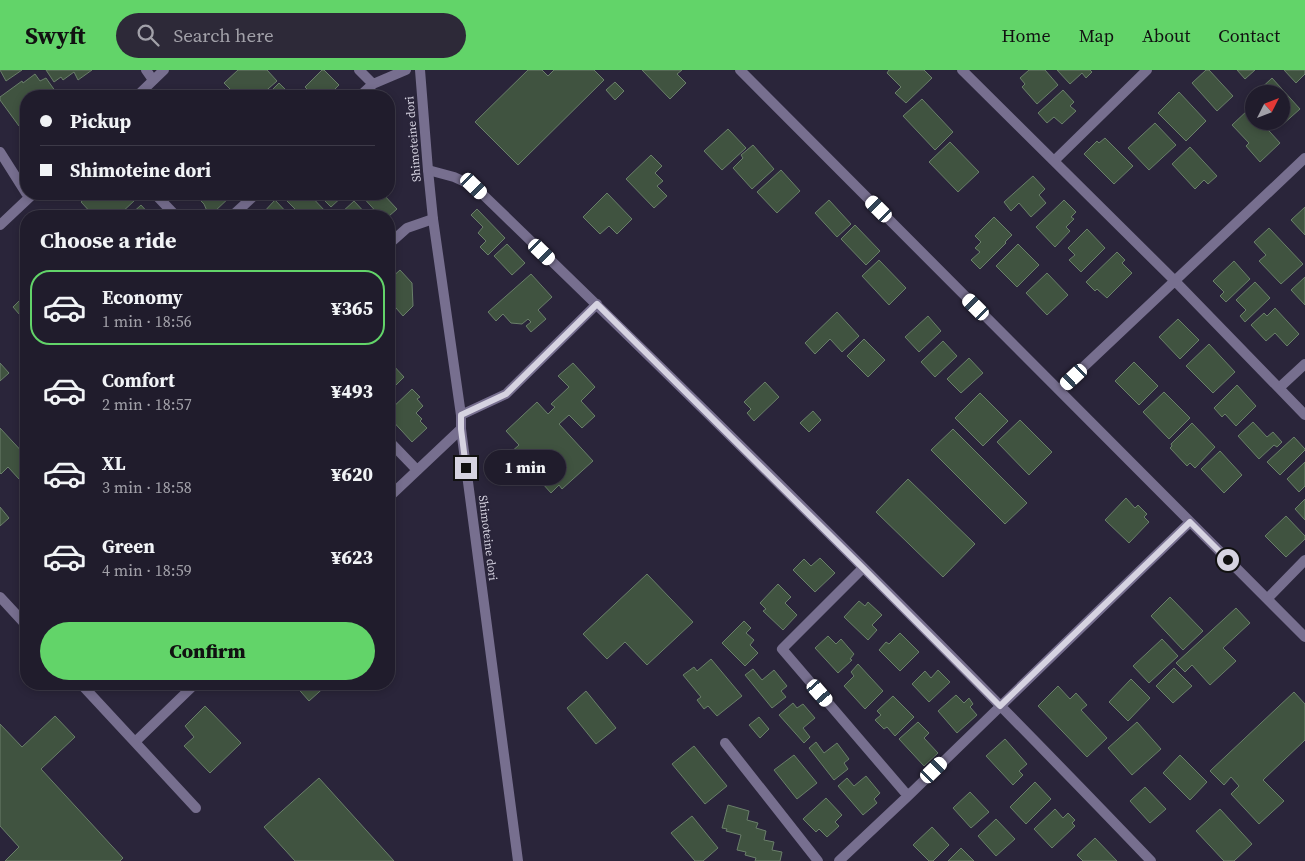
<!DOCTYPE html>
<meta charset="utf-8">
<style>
body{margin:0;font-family:"Source Serif 4",serif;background:#2d2938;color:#f1f3f6;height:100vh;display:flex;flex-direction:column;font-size:19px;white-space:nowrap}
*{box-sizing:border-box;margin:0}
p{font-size:16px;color:#a2a1a9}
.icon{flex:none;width:28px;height:28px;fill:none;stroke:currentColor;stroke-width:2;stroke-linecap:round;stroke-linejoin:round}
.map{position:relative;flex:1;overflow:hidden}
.sheet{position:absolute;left:20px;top:140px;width:375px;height:480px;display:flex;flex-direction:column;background:#201c2c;border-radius:20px;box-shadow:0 2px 8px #0003,0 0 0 1px #3d3a48}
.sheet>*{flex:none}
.top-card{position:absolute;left:20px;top:20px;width:375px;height:110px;border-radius:20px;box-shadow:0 2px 8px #0003,0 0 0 1px #3d3a48;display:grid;align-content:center;height:110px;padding:0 20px;background:#201c2c}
.needle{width:32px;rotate:48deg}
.tools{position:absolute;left:1245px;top:15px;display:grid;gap:10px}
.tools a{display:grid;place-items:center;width:45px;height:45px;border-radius:50%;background:#201c2c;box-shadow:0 2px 8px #0003,0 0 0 1px #3d3a48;font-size:25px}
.end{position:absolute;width:22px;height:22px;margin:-11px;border:6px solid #d6d3e1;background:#111;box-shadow:0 0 0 2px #111}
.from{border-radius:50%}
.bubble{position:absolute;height:35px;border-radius:18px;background:#201c2c;box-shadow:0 2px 8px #0003,0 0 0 1px #3d3a48;font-size:16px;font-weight:800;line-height:35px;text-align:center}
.car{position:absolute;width:15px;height:30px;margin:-15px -8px;border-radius:6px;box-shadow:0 0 4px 1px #0007;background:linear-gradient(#fff 24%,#345 0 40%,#fff 0 76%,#345 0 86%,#fff 0)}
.top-card b{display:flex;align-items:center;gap:18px;height:48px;font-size:19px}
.top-card b+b{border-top:1px solid #3d3a48}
.top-card i{width:12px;height:12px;background:#f1f3f6}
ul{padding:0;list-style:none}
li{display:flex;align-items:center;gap:15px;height:75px;margin:0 10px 8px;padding:0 10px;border:2px solid transparent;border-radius:20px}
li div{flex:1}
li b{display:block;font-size:19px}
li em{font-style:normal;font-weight:800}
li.on{border-color:#62d469}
li>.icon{width:45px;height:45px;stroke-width:1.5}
h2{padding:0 20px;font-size:22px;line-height:60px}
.primary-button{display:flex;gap:10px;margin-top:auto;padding:10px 20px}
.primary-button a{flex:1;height:58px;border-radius:30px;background:#62d469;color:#111;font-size:20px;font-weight:800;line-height:58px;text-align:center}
header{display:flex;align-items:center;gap:30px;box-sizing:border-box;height:70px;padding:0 25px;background:#62d469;color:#111}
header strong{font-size:24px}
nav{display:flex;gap:28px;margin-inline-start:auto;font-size:18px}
.search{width:350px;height:45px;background:#2d2938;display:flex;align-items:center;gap:12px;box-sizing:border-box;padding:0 18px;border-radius:28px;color:#a2a1a9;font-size:19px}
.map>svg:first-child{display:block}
.building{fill:#405340;stroke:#6a7f6a}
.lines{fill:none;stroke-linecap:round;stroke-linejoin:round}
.minor{stroke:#776f8f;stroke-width:10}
.tertiary{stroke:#776f8f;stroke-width:10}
.route{stroke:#d6d3e1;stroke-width:6}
.labels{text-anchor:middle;stroke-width:4.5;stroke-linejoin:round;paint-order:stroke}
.street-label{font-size:12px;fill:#d6d3e1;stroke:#2a253a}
</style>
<header>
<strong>Swyft</strong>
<div class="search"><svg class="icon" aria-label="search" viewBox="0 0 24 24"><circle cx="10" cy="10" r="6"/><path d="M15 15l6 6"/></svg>Search here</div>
<nav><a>Home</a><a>Map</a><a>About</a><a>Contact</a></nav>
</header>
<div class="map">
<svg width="1305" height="791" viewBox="0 0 1305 791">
<rect width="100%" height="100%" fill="#2a253a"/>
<path class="building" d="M0,0h22l-16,11z
M46,0h46l-14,10 -4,-8 -11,8 -2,-3 -7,5z
M238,0h29l10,11 -17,15h-23l-13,-13z
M322,0h2l15,15 -11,11h-9l-6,-5 -2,2 -6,-6z
M528,0h14l6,6 6,-6h40l10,10 -86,85 -43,-43z
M642,0h40l-5,4 9,9 -16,16z
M889,0h35l8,8 -26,25 -11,-10 6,-6 -14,-14z
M1029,0h16l13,15 -21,19 -15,-17 3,-3 -5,-6z
M1057,0h33l2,2 -6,6 -4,-5 -12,11z
M1206,0h3l24,26 -16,15 -25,-28z
M1237,0h18l-10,9z
M1284,0h21v4l-9,9z
M35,4l5,7 6,-3 12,17 -3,1h-29v25l-7,5 -19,-26v-3l22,-16 1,2z
M1272,8l28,31 -18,16 -4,-4h3v-27h-26z
M615,12l9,9 -9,9 -9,-10z
M279,13l13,13h-26z
M1063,20l11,12 -4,4 6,5 -14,13 -8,-7 -7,6 -9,-10z
M1179,22l27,29 -20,20 -28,-28z
M922,29l31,33 -18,18 -32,-34z
M1249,39l5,5v7h6l20,22 -20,19 -14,-16 3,-3 -17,-18z
M1155,53l21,22 -27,25 -21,-22z
M728,59l18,19 -24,22 -18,-19z
M1105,68l28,28 -19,18 -30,-30 13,-13 2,2z
M950,72l29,30 -21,20 -29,-30z
M753,75l21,24 -22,20 -19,-21 10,-10 -2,-3z
M1190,77l27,29 -9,8 -4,-4 -9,9 -23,-25z
M651,85l11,11 -7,7 8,8 -6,5 10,10 -13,12 -28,-29z
M781,100l19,21 -23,22 -20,-21z
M1033,106l12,13 -6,6 7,8 -15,14 -12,-14 -8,8 -7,-9z
M607,123l25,26 -15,15 -8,-8 -9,8 -17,-17z
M90,124h39l6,6 -17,16h-24l-13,-14z
M194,124h39l-21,20 -5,-3 -3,-7z
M287,124l9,1 1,-1h12l17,18 -5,4h-19l-19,-19z
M318,124h27l-14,13z
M362,124h21l14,15 -8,7h-9l-19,-21z
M275,130l15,16h-26l-2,-2z
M829,130l22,24 -14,13 -22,-24z
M1064,130l12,12 -5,5 3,2 -8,8 4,4 -15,16 -19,-20z
M354,131l14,15h-23l-4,-3z
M141,135l10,11h-22z
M1305,137v28l-14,-15z
M477,139l28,29 -17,17 -8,-8 6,-6 -8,-8 5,-6 -12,-12z
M994,147l18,18 -7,7 1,1 -26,26 -9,-9 9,-8 -5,-4 6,-6 -6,-6z
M855,155l25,26 -14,14 -25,-26z
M1269,158l34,36 -22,20 -22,-23 7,-6 -12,-13z
M1087,159l18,19 -24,24 -12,-12 6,-5 -7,-7z
M507,174l18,19 -13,12 -18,-19z
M1018,174l21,21 -22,22 -21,-21z
M1117,182l8,8 -3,3 10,10 -25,25 -10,-9 -2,2 -9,-9z
M879,190l27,28 -17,17 -27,-29z
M1234,191l16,18 -24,23 -6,-6 4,-4 -11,-11z
M400,200l12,13 1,23 -10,10 -14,-16v-20z
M1047,203l21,22 -21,20 -21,-22z
M531,204l21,23 -14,13 8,9 -15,13 -5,-6 5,-4 -3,-3 -6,5 -11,-1 -8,-9 -7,7 -8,-9z
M1305,207v28l-14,-15z
M1255,212l15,16 -25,24 -5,-6 6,-6 -10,-10z
M26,224v28l-13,-15z
M1275,238l24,26 -12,12 -12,-13 -9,8 -15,-16 13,-12 3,3z
M837,242l22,24 -17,16 -12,-13 -15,15 -10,-11z
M928,246l13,15 -22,21 -14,-15z
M1178,249l21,21 -19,19 -21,-22z
M864,269l21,21 -17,17 -21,-21z
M943,271l14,15 -22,21 -14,-15z
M1209,274l26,28 -22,21 -27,-27z
M969,288l14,15 -22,20 -14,-14z
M1134,292l24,24 -19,19 -24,-24z
M0,293l9,10 -9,8z
M573,293l22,24 -14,14 14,15 -13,12 -13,-13 -10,9 34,37 -31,28 -3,-4 -8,8 -9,-10 -2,2 -30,-32 9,-8 -13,-14 31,-29 11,12 7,-7 -4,-3 18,-17 -11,-11z
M392,294l12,13 -15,15v-25z
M765,312l14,15 -25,24 -7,-8 4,-4 -7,-7z
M1237,315l19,21 -20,20 -11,-12 -3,3 -8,-9z
M412,319l8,8 -3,2 6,7 -7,7 6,6 -2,2 7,7 -15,14 -23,-25v-6z
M1164,322l26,26 -21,21 -26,-27z
M980,323l28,28 -25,25 -28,-28z
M813,341l8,9 -12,12 -9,-9z
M1020,350l32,32 -23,23 -32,-33z
M1253,352l14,15 6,-5 9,10 -5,5 -3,-2 -15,14 -21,-23z
M1192,353l23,24 -20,21 -5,-5 -3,3 -17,-18 2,-2 -1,-2z
M0,358l26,28v16l-7,7 -11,-12 -7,7 -1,-1z
M953,359l74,74 -22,21 -74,-74z
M1294,367l11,12v1l-25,25 -13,-13z
M1220,381l22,24 -18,18 -23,-24z
M1305,392v24l-6,6 -12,-13z
M908,409l67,65 -32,33 -67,-65z
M1126,428l9,10 3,-3 9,9 -3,3 5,5 -20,21 -24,-23z
M1305,429v21l-10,-11z
M0,437l9,11 -9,8z
M1286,446l19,20v3l-19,18 -21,-21z
M820,488l15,15 -20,19 -22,-22 11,-11 7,7z
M647,504l46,48 -46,43 -22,-23 -18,17 -24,-25z
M778,514l13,13 -6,6 12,12 -14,15 -20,-19 3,-2 -6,-6z
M1170,527l33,34 -20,19 -32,-34z
M859,531l6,5 3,-4 14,13 -10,10 5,5 -9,10 -24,-23z
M1236,538l14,15 -27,25 13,13 -26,24 -18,-20 -7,7 -9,-9z
M744,551l7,7 -5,5 8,7 -4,5 8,8 -13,13 -23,-23z
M900,563l19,19 -19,19 -21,-21 7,-8 3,2z
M828,566l8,8 5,-5 13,15 -4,5 2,1 -14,13 -23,-25z
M1162,569l16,17 -29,27 -16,-17z
M711,589l31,37 -25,20 -9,-10 -4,3 -7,-9 4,-3 -18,-22 11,-8 3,4z
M858,594l25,27 -18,18 -21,-23 10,-10 -3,-4z
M1174,598l18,18 -19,17 -17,-17z
M753,599l9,11 12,-10 13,16 -6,5 5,6 -14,11 -27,-33z
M938,600l12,12 -21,20 -17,-18 13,-13 6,7z
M1131,609l19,19 -22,23 -19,-19z
M294,614h34l-19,17z
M1058,616l12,13 6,-6 11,12 -6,5 26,28 -20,19 -49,-51z
M586,621l30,37 -20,16 -29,-36z
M1294,622l11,12v36l-42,40 21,21 -25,23 -28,-30 8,-8 -8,-9 -7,8 -14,-14z
M956,625l8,8 5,-5 4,6 -3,3 7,8 -20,18 -19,-22z
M893,626l21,21 -19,19 -8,-9 -3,2 -9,-9 6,-5 -4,-4z
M793,633l4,5 6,-4 12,14 -12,10 7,9 -6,6 -25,-28z
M205,636l36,37 -31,30 -26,-27 10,-9 -9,-11z
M55,646l20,21 -34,32 82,89 -3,3h-115l14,-14 -19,-21v-102l22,23z
M759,647l10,12 -9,9 -11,-13z
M918,652l11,11 -5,5 14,15 -14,13 -25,-27z
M1137,652l24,27 -29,26 -24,-27z
M1005,669l22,25 -8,7 4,4 -10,10 -27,-29z
M816,672l8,11 13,-10 12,16 -5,4 4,6 -14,11 -25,-32z
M694,676l33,40 -22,18 -33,-40z
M794,685l23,28 -20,16 -23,-29z
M1180,685l27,27 -17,18 -27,-27z
M866,706l14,17 -6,6 3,4 -14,12 -25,-29 9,-8 7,8z
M319,708l75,83h-99l-31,-34z
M1035,712l16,17 -25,25 -16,-17z
M1145,717l21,22 -16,14 -20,-22z
M970,722l19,20 -18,16 -18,-20z
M826,728l16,17 -7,7 4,4 -12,11 -8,-8 -3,3 -13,-13z
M728,735l21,6 -2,9 11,3 -2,5 10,3 -2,9 10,2 -2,8 10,2 -2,9h-25l1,-3 -11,-3 1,-3 -9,-2 4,-15 -15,-4 1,-2 -5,-1z
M1055,739l8,9 5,-5 7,7 -3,3 3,3 -23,22 -18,-19z
M1220,739l32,35 -18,17h-10l-28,-30z
M692,746l26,32 -15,13h-8l-24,-28z
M996,749l19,20 -19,17 -18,-20z
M932,757l17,18 -16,16h-4l-16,-16z
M1095,768l22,23h-34l-6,-6z
M961,778l13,13h-26z"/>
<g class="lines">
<path class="minor" d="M146,0l7,10
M359,0l14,14
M740,0l565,567
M962,0l213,211 130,134
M360,26l13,-12 33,-14
M0,82l26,41
M1054,91l93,-91
M428,100l26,7 20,9c229,221 457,445 677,675
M155,124l21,22
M232,146l24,-22
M389,174l18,-16 26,-9
M1279,318l26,-24
M1059,320l246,-232
M461,345l45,-21 91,-90
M389,371l28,29
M389,427l72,-68
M863,498l-81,81 126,147
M0,527l26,28
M1267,529l38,-39
M81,614l115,124
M135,672l60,-58
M725,673l93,118
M839,791l69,-65 282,-274"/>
<path class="tertiary" d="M420,0l8,100 5,49 28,196v14l57,432
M137,26l27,-26
M0,155l33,-31"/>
</g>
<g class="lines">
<path class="route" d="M466,398l-5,-39v-14l45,-21 91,-90 266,264 137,138 190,-184 38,38"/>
</g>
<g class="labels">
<g class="street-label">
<text transform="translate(413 69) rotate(-95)" y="4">Shimoteine dori</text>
<text transform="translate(488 468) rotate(83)" y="4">Shimoteine dori</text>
</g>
</g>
</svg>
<div class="tools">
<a><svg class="needle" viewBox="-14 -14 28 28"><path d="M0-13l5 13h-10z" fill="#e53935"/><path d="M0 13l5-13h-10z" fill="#a2a1a9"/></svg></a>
</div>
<i class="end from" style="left:1228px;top:490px"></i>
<i class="end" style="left:466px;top:398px"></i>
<div class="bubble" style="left:484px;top:380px;width:82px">1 min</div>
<i class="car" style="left:474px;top:116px;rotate:134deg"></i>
<i class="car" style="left:879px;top:139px;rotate:315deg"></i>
<i class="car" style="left:542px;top:182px;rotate:134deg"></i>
<i class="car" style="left:976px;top:237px;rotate:315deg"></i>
<i class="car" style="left:1074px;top:307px;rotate:227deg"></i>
<i class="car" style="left:820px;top:623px;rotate:139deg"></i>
<i class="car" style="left:934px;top:700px;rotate:46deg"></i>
<div class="top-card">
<b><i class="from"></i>Pickup</b>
<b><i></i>Shimoteine dori</b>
</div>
<section class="sheet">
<h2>Choose a ride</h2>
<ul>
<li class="on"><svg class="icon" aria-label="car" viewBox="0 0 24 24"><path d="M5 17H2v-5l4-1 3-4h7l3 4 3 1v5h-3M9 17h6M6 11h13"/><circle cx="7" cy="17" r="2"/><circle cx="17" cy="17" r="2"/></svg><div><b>Economy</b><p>1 min · 18:56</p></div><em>¥365</em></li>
<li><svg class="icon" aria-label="car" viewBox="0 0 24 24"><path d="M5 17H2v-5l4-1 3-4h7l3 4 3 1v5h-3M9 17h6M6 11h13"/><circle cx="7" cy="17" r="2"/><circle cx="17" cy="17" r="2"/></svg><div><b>Comfort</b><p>2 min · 18:57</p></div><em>¥493</em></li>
<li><svg class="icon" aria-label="car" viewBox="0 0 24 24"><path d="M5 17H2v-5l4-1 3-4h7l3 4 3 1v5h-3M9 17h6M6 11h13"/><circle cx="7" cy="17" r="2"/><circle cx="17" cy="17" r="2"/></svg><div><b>XL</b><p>3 min · 18:58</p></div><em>¥620</em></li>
<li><svg class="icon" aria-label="car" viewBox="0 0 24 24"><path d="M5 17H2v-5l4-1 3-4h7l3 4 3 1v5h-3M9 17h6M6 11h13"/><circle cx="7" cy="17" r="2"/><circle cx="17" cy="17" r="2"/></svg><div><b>Green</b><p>4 min · 18:59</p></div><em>¥623</em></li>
</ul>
<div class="primary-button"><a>Confirm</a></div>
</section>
</div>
